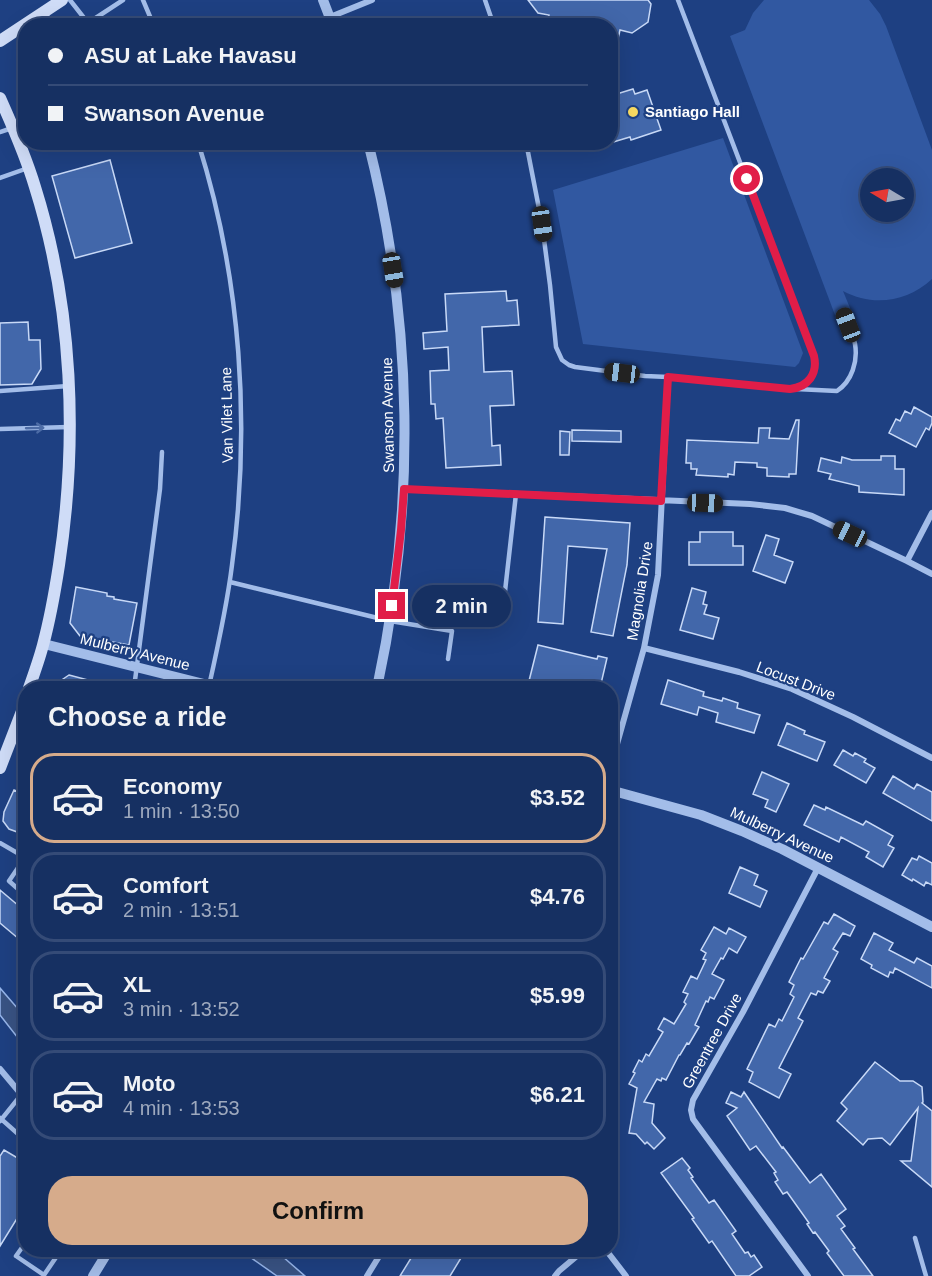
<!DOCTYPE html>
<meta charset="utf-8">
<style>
body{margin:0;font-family:Helvetica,sans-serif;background:#233c6b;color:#f1f3f6;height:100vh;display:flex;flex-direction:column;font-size:22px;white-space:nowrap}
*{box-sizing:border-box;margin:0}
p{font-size:20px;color:#9ea9be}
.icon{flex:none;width:33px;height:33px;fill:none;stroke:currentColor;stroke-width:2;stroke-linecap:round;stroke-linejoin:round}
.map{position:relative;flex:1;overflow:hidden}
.drawer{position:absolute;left:18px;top:681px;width:600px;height:576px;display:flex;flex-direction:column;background:#163062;border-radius:24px;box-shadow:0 6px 24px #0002,0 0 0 2px #354b77}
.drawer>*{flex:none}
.banner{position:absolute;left:18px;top:18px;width:600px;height:132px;border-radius:24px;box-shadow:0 6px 24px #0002,0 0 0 2px #354b77;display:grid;align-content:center;height:132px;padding:0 30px;background:#163062}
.needle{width:39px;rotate:280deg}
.controls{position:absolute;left:860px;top:168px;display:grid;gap:12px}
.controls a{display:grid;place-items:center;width:54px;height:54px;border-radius:50%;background:#163062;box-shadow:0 6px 24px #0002,0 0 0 2px #354b77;font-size:30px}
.end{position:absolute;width:27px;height:27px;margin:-14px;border:8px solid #e11d48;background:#fff;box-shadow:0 0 0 3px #fff}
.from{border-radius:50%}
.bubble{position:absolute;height:42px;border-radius:21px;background:#163062;box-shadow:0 6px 24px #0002,0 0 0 2px #354b77;font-size:20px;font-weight:700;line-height:42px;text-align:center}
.car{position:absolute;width:18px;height:36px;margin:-18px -9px;border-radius:8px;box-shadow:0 0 4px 2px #0007;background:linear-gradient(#222 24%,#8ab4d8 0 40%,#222 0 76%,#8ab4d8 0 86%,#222 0)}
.banner b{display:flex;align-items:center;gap:21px;height:57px;font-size:22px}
.banner b+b{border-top:2px solid #354b77}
.banner i{width:15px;height:15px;background:#f1f3f6}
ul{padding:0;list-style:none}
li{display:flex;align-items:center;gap:18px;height:90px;margin:0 12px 9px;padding:0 18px;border:3px solid #354b77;border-radius:24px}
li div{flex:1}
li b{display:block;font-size:22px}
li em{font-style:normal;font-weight:700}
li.selected{border-color:#d6ab8b}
li>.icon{width:54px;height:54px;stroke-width:1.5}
h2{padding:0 30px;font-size:27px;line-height:72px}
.primary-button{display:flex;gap:12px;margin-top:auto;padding:12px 30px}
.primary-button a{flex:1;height:69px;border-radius:24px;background:#d6ab8b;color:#111;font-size:24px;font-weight:700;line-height:69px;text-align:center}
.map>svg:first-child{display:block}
.green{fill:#3158a1;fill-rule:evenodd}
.water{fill:#395384;stroke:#97b6eb;stroke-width:1.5}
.building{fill:#4267aa;stroke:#c8d9f7;stroke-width:1.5}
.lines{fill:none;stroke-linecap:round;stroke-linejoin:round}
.service{stroke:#a3bde9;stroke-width:4.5}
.minor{stroke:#a3bde9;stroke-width:6}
.tertiary{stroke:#a3bde9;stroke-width:10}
.secondary{stroke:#cfdcf7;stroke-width:12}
.oneway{stroke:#4d6ca6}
.route{stroke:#e11d48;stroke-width:8}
.poi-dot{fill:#f9db62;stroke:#1e4082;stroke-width:2}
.labels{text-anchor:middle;stroke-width:4.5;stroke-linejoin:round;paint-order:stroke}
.poi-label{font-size:15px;font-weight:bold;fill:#fff;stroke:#1e4082;text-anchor:start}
.street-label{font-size:15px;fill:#fff;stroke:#1e4082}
</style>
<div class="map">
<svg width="932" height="1276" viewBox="0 0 932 1276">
<rect width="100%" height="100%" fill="#1e4082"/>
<path class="green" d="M764,0h105l11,14 6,12 46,124v129c-25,23 -59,28 -89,12l7,17 -15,7 -105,-279 15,-6 8,-17zM870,178h33v34h-33z
M723,138l80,215 -4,10 -4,4 -212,-23 -30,-154z"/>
<path class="water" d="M0,988l25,29v30l-25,-32z
M240,1250h35l30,26h-28z"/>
<path class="building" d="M528,0h120l3,4 -3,18 -16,11 -12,-3 -5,23h-5v-27h-63l2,-11 -11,-2z
M633,89l2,5 12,-4 14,40 -30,10 -1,-3 -20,6v-47z
M110,160l22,83 -57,15 -23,-82z
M506,291l1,10 10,-1 2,25 -37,2 2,45 28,-1 2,34 -24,1 2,40 8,-1 1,20 -55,3 -3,-50 -7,1 -1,-15h-4l-1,-33 19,-1 -1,-23 -24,2 -1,-16 24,-2 -2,-37z
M28,322l1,18h11l1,29 -9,15 -32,1v-62z
M914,407l18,10v6l-3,7 -3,-2 -10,19 -27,-14 7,-14 4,2 5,-10 6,3z
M796,420h3l-3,54h-7v3l-22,-1v-8l-10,-1v-4l-22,-1 -1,13 -6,-1v3l-32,-2 1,-6h-6v-6h-5l1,-23 71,3 1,-15h11l-1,10 20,1z
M572,430l49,1v11l-49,-1z
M560,431l10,1 -1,23h-9z
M881,456h14v13h9v26l-45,-3v-6l-30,-7 2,-5 -13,-3 3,-13 20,5 1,-6 10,3h29z
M545,517l85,6 -3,42 -14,71 -22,-4 16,-83 -39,-3 -5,78 -25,-2z
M700,532h33v14h10v19h-54v-23h11z
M766,535l13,4 -5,16 19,7 -8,21 -32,-12z
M76,587l31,6v3l7,1v2l23,4 -8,42 -49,-9 -10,-13z
M692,588l14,4 -3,12 4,1 -3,9 15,4 -6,21 -33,-9z
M538,645l59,14 1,-3 9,2 -7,30h-63l1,-5 -9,-2z
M69,675l38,10v3h-57z
M668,680l36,12 -1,4 19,5 1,-3 15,5 -1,5 23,7 -6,18 -38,-11 2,-9 -19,-6 -2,8 -36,-11z
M787,723l18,8 -1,3 21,8 -8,19 -39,-16z
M843,750l10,6 2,-3 11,6 -2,3 11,6 -9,15 -32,-18z
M762,772l27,12 -13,28 -11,-5 3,-7 -15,-6z
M893,776l21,13 3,-5 15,8v29l-49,-28z
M14,790l12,5v27l-6,11 -11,-4 -6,-8 1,-9z
M814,805l11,5 1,-3 37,18 3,-4 27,15 -5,9 6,3 -11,19 -17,-10 3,-5 -28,-15 -2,5 -35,-17z
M919,856l13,7v22l-6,-3 -2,4 -11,-7 -1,2 -10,-6 10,-17 5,2z
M740,867l18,8 -4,10 13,6 -7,16 -31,-14z
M0,890l26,22v33l-26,-22z
M834,914l21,12 -5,10 -7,-3 -10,16 5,3 -14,26 6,3 -7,12 -5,-2 -2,4 -5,-2 -13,25 5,3 -24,47 12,6 -12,24 -30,-16 4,-10 -6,-3 22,-45 6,3 4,-8 3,2 12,-24 -4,-3 4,-9 -5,-3 12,-24 2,1 21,-37 4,2z
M714,927l12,7 3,-6 17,9 -9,16 -8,-5 -6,11 -2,-1 -9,16 12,6 -10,19 -4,-2 -2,5 -2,-1 -11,24 4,2 -10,17 -2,-1 -7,12h-1l-13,25 -4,-2 -1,3 -4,-2 -13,23 10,2 -2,19 13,15 -11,11 -7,-7 -2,2 -9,-10 -7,-1 8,-45 -8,-4 6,-11 -2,-1 6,-12 3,2 4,-8 3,2 14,-24 -5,-3 6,-11 10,6 12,-20 -2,-2 4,-8 -5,-2 8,-16 6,3 9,-19 -3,-1 3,-6 -5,-3z
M874,933l19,10 -4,7 25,13 3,-5 15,8v22l-37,-20 -2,5 -3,-1 -2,5 -17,-9 1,-3 -11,-6z
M875,1062l25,19h13l9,6 1,15 -1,1 10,8v76l-31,-26h10l7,-53 -28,37 -8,-7 -14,1 -5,6 -26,-24 10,-12 -6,-6z
M731,1092l10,5 3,-5 38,56 1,-1 27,36 11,-9 25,35 -9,7 8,10 -4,3 14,19 -2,1 20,27h-29l-17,-23 2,-2 -14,-19 -2,1 -6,-9 2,-1 -22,-31 -4,2 -8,-12 3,-2 -4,-7 2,-1 -20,-26 -6,4 -23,-34 10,-8 -11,-5z
M4,1150l22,13v41l-26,42v-90z
M682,1158l8,10 -2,2 5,7 -2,1 18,25 5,-3 22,31 -4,3 13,19 3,-1 3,5 3,-2 8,12 -13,9h-13l-24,-35 -3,2 -17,-24 2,-1 -33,-45z
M416,1250h45l-3,6 3,2 -11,18h-50z"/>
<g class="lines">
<path class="service" d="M70,0l18,23 35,-23
M143,0l11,26
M485,0l9,26
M45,12l8,14
M26,77l-2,9 2,4
M0,132l12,-4
M198,142c43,136 53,283 34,423 -5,41 -14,81 -23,121
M526,142l16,82 8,61 6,62 6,13 7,5 6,2 70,9 23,1 122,12c18,-2 28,-15 24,-33l-136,-356
M0,178l28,-10
M796,389l41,2c15,-10 21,-30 18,-47 -2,-11 -8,-22 -12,-33
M0,391l68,-5
M0,429l69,-2
M230,582l160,39 62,10 -4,28
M424,598l79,11 13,-115
M134,688l26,-199 2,-37
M0,843l26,15
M26,856l-17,25 17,15
M0,1118l26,23
M0,1121l21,-26
M915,1238l11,38
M26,1242l-10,14 28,19 17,-25"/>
<path class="minor" d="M330,17l42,-17
M404,489l346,15 35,4 27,8 95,45 25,13
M907,561l25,-48
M644,648l95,24 53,17 61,28 79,41
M610,769l34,-121 14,-73 10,-198
M0,1069l26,31
M606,1250l20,26
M367,1276l16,-26
M555,1276l4,-5 25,-21
M808,1276l-115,-157 -2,-9 2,-10 50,-88 75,-144"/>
<path class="tertiary" d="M323,0l10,26
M368,142c46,180 48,366 9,546
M44,644l176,44
M610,790l91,25 41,16 40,18 150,78
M93,1276l16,-26"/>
<path class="secondary" d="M0,41l62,-41
M0,98c13,29 26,59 35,89 38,121 43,253 24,378 -4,26 -9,54 -16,80 -4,15 -9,29 -14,43
M0,768l26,-67"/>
</g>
<defs><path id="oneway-shaft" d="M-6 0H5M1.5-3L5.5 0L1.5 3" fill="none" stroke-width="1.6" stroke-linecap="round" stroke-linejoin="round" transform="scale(1.5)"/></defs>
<use class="oneway" href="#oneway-shaft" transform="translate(35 428) rotate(-2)"/>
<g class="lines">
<path class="route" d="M392,606l9,-76 3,-41 257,12 7,-124 122,12c18,-2 28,-15 24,-33l-67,-177"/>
</g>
<circle class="poi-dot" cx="633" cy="112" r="6"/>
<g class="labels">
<g class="poi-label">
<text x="645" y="117">Santiago Hall</text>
</g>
<g class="street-label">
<text transform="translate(227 415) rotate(-91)" y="5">Van Vilet Lane</text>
<text transform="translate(388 415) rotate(-91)" y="5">Swanson Avenue</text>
<text transform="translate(640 591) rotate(-81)" y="5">Magnolia Drive</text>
<text transform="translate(135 652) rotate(14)" y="5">Mulberry Avenue</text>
<text transform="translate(796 681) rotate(21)" y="5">Locust Drive</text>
<text transform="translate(782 835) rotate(25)" y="5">Mulberry Avenue</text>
<text transform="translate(712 1041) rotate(-61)" y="5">Greentree Drive</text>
</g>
</g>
</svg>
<div class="controls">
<a><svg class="needle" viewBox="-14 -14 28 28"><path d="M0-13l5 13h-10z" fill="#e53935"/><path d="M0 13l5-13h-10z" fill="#9ea9be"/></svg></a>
</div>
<i class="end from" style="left:747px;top:179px"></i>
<i class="end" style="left:392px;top:606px"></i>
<div class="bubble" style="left:412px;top:585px;width:99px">2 min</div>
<i class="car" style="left:542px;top:224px;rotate:172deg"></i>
<i class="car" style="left:393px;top:270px;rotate:171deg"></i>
<i class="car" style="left:848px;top:325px;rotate:339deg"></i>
<i class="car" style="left:622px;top:373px;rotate:277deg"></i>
<i class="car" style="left:705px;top:503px;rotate:92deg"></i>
<i class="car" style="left:850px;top:534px;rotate:295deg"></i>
<div class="banner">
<b><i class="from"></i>ASU at Lake Havasu</b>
<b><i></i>Swanson Avenue</b>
</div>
<section class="drawer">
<h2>Choose a ride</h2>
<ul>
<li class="selected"><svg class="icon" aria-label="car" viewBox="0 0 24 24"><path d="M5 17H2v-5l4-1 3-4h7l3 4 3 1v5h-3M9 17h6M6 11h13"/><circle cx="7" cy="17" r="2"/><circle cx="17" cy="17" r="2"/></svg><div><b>Economy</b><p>1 min · 13:50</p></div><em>$3.52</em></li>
<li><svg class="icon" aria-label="car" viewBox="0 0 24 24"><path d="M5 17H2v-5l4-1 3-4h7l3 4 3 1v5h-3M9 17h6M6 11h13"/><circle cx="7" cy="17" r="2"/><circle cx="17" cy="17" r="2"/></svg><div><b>Comfort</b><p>2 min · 13:51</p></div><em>$4.76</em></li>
<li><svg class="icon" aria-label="car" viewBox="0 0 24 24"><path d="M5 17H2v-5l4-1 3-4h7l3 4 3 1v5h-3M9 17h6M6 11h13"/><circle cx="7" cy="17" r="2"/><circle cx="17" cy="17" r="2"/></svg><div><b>XL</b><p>3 min · 13:52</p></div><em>$5.99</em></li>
<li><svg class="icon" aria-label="car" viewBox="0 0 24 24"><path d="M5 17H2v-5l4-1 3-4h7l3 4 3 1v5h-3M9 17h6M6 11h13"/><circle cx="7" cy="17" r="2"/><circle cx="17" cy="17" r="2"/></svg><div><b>Moto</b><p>4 min · 13:53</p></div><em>$6.21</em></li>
</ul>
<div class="primary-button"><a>Confirm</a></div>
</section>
</div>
